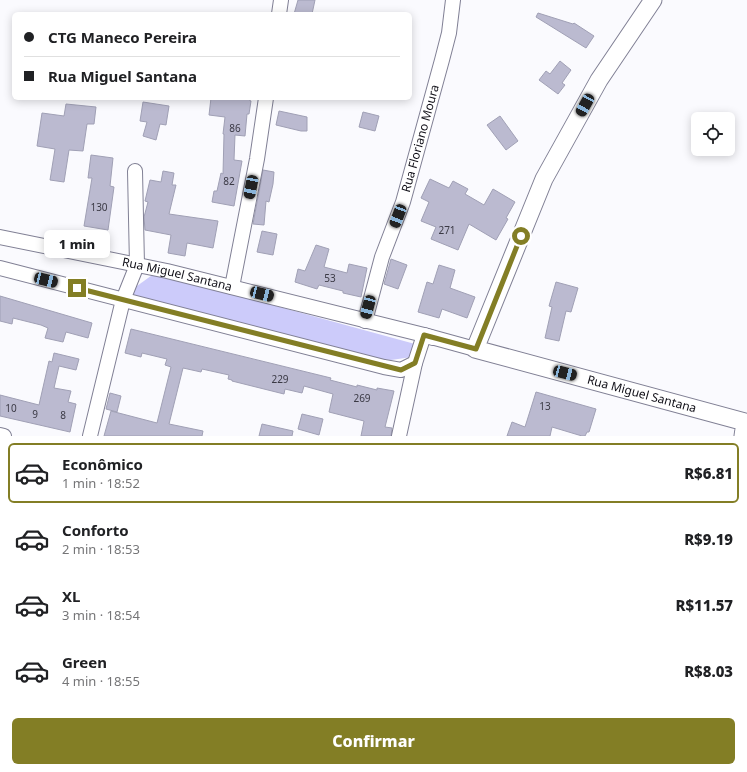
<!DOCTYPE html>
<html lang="pt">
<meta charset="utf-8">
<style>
body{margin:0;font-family:"Noto Sans",sans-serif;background:#f6f6f6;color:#202124;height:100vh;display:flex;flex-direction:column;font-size:15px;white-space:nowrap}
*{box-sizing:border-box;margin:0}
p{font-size:13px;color:#757577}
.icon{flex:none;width:22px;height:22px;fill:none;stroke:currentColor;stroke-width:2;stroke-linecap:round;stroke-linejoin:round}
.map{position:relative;height:436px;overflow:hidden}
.panel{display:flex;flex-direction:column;background:#fff;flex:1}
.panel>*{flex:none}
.guide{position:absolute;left:12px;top:12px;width:400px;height:88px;border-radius:6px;box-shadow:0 2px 10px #0003;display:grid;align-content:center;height:88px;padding:0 12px;background:#fff}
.fabs{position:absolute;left:691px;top:112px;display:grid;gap:8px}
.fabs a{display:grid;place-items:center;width:44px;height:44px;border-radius:6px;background:#fff;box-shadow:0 2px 10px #0003;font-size:20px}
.end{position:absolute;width:18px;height:18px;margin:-9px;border:5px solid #837e25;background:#fff;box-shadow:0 0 0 2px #fff}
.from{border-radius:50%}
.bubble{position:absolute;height:28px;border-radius:6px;background:#fff;box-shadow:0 2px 10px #0003;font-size:13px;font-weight:800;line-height:28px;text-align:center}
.car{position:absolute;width:12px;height:24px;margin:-12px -6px;border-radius:5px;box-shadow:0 0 3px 1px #0007;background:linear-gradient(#222 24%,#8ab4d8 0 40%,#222 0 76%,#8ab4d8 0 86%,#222 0)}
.guide b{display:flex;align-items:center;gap:14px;height:38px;font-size:15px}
.guide b+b{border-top:1px solid #e0e0e0}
.guide i{width:10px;height:10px;background:#202124}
ul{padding:7px 0 0;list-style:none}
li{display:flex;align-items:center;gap:12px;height:60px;margin:0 8px 6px;padding:0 4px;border:2px solid transparent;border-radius:6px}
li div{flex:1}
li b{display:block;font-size:15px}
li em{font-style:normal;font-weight:800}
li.selected{border-color:#837e25}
li>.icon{width:36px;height:36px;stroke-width:1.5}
.action{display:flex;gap:8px;margin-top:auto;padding:8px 12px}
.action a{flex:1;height:46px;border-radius:6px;background:#837e25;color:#fff;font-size:16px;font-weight:800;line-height:46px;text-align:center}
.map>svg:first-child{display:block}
.green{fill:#cccbfa}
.building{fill:#bbbad0;stroke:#a0a0b5}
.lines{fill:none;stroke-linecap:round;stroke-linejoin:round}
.minor-casing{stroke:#818095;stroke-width:16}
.tertiary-casing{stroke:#818095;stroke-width:19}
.minor{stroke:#fff;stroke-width:14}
.tertiary{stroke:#fff;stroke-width:17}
.route{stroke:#837e25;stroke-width:5}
.labels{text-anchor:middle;stroke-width:3;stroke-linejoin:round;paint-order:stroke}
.number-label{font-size:10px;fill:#3a3944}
.street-label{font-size:12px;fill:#0f0e16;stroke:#fff}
</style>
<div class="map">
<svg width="747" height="436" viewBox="0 0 747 436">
<rect width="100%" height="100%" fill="#fafafe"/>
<path class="green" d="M155,273l260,71 -3,13 -21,3 -25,-2 -237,-60 8,-12z"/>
<path class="building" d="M298,0h17l-3,14h-18z
M538,13l35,11 1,-1 20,13 -8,12 -50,-31z
M560,61l11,9 -9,13 3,2 -7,9 -19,-14 7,-9 4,3z
M211,98h39v3h1l-2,13h-2l-2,22 -10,-1 -1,25 8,1 -8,45 -22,-4 2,-11h3l4,-18 2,1 1,-40h-1l2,-17 -16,-2z
M143,102l26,4 -3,19 -6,-1 -4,16 -13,-4 4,-14 -7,-1z
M66,104l30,3 -2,17h-7l-4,27 -14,-1 -5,32 -14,-2 5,-31 -18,-3 5,-33 22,3z
M279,111l28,6v14h-6l-25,-6z
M363,112l16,4 -4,15 -16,-4z
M500,116l18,25 -12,9 -19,-25z
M91,155l22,3 -3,28 4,1 -6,43 -24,-4 8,-48h-4z
M263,170l11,2 -1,12 -4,18 -3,-1 -2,24 -11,-1z
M163,171l11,2 -2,12h4l-7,29 49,7 -5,27 -26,-5 -2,13 -17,-3 3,-18 -26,-5 -1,-13 4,-15 -3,-1 5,-21 11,2z
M430,179l19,9 4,-7 15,8 -3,5 19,11 9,-16 22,13 -9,16 2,1 -12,21 -27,-16 -11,26 -27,-11 5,-12 -15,-6 8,-19 -8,-4z
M262,231l15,3 -4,21 -16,-3z
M316,245l13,4 -5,18 23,6 2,-9 18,4 -6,29 -18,-4v-2l-24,-6 -2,4 -22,-7 3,-13 7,2z
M391,259l16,6 -9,24 -14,-5z
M439,265l16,5 -5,18 25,9 -8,21 -25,-9 -3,9 -21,-6 9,-30 6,2z
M556,282l22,6 -7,24 -5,-1 -7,30 -14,-3 7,-31 -3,-1z
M0,296l92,27 -4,15 -22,-6 -3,10 -18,-4 3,-10 -7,-3 -28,-7 -1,6 -12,-3z
M131,329l200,49 -1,2 27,7v-2l20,5v-2l17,3 -9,36 7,1 -1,8h-30l3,-15 -35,-9 4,-18 -29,-8 -2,7 -17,-4 -1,5 -52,-13v-1l-4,-1 1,-4 -27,-6 -1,3 -18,-4 -14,56 34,7 -1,5h-98l7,-25 46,12 14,-56 -6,-2 2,-6 -25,-6 -1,4 -16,-4z
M54,353l25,6 -3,11 -17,-4 -5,22 17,3 -3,11 8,2 -6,28 -70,-16v-21l39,10 10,-44 3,1z
M536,392l60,17 -7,23h-2l-2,4h-3l-30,-9 -2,9h-43l5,-14 13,5z
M110,393l11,3 -4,16 -11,-3z
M302,414l21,5 -4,16 -21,-6z
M262,424l31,7 -1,5h-33z"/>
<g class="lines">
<defs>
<g id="minor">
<path d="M279,14l2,-14"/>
<path id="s1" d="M0,237l167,34 257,64 51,14"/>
<path d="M0,268l384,99 17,3 14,-7"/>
<path d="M232,287l25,-128 9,-61"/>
<path id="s2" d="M365,321l17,-64 21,-55 39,-142 7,-27 4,-33"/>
<path d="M0,435l4,1"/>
<path d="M90,436l33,-136 14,-35 -2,-94"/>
<path d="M399,436l16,-73 9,-28 9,3"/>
</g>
<g id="tertiary">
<path id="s3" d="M653,0l-54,80 -55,99 -69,170 270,73 -2,14"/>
</g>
</defs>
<use href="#minor" class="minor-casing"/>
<use href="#tertiary" class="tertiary-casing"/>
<use href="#minor" class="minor"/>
<use href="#tertiary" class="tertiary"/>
</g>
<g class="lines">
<path class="route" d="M77,288l324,82 14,-7 9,-28 52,14 45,-113"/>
</g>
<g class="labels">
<g class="number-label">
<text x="235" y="132">86</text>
<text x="229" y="185">82</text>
<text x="99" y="211">130</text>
<text x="447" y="234">271</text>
<text x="330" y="282">53</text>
<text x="280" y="383">229</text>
<text x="362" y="402">269</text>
<text x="545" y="410">13</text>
<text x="11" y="412">10</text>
<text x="35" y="418">9</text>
<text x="63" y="419">8</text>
</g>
<g class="street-label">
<text dy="4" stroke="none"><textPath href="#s2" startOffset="191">Rua Floriano Moura</textPath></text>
<text dy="4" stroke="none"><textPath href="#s1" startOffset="181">Rua Miguel Santana</textPath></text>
<text dy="4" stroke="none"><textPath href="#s3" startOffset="566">Rua Miguel Santana</textPath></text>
</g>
</g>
</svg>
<div class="fabs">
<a><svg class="icon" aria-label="locate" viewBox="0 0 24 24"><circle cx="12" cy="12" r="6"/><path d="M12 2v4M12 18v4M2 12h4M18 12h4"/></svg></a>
</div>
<i class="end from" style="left:521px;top:236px"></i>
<i class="end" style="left:77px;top:288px"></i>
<div class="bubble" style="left:44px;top:230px;width:66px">1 min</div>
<i class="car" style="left:585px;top:105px;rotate:209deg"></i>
<i class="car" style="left:251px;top:187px;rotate:191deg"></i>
<i class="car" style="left:398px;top:216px;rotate:201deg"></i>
<i class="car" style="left:46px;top:280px;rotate:104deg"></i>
<i class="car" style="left:262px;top:294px;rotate:104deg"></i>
<i class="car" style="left:368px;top:307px;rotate:195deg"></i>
<i class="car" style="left:565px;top:373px;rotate:105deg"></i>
<div class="guide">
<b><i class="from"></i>CTG Maneco Pereira</b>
<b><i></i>Rua Miguel Santana</b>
</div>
</div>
<section class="panel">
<ul>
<li class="selected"><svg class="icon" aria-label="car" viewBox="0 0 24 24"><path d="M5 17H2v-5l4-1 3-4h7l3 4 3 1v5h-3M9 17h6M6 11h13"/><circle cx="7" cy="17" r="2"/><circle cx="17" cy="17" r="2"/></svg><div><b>Econômico</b><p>1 min · 18:52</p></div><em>R$6.81</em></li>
<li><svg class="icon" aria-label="car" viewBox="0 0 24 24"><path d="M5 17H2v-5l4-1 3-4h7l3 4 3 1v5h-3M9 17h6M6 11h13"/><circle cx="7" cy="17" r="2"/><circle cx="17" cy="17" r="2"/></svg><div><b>Conforto</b><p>2 min · 18:53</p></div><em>R$9.19</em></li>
<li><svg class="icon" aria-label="car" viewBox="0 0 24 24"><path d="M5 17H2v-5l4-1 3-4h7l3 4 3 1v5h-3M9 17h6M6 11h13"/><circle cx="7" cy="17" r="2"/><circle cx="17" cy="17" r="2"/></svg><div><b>XL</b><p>3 min · 18:54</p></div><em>R$11.57</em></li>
<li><svg class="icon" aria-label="car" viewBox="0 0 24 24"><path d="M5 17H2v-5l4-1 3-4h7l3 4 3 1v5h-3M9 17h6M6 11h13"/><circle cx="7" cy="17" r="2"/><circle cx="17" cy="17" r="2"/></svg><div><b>Green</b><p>4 min · 18:55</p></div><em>R$8.03</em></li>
</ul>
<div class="action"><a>Confirmar</a></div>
</section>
